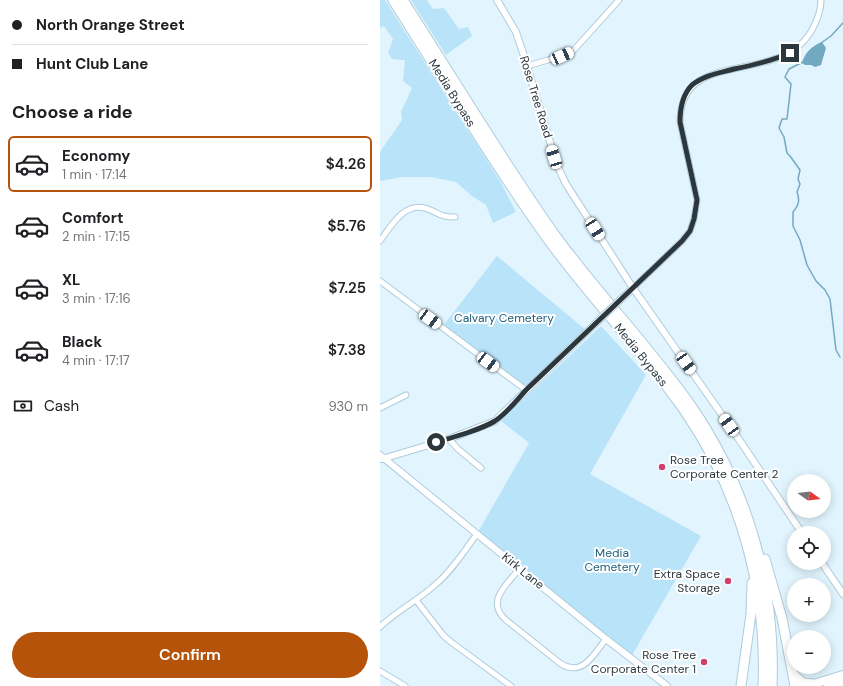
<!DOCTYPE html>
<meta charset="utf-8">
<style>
body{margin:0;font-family:"DM Sans",sans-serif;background:#f6f6f6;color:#202124;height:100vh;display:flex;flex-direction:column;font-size:15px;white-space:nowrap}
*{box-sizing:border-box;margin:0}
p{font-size:13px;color:#757577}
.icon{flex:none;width:22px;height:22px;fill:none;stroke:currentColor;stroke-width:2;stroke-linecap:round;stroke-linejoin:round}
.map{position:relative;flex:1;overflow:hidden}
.panel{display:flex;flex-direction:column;background:#fff;width:380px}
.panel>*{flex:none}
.guide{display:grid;align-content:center;height:88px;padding:0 12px;background:#fff}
.needle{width:26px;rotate:104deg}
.tools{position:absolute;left:407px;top:474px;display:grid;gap:8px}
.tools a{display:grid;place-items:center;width:44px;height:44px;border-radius:50%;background:#fff;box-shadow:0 2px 10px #0003;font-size:20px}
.end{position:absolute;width:18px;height:18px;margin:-9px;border:5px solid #2b373d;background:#fff;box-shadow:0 0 0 2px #fff}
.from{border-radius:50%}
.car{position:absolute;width:12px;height:24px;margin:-12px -6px;border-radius:5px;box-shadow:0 0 3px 1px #0007;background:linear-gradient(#fff 24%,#345 0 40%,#fff 0 76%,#345 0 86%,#fff 0)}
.guide b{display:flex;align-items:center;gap:14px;height:38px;font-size:15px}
.guide b+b{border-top:1px solid #e0e0e0}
.guide i{width:10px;height:10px;background:#202124}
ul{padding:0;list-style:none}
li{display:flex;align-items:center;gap:12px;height:56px;margin:0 8px 6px;padding:0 4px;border:2px solid transparent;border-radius:6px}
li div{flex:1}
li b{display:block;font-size:15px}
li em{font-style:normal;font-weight:600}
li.on{border-color:#b45309}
li>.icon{width:36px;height:36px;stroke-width:1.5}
h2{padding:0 12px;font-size:18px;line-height:48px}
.pay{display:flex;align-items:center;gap:10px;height:44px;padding:0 12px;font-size:15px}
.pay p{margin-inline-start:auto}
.action{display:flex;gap:8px;margin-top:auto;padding:8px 12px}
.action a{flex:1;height:46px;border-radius:24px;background:#b45309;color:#fff;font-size:16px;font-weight:600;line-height:46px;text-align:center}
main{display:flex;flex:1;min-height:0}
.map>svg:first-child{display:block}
.green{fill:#b8e3f8}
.water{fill:#73a8c1}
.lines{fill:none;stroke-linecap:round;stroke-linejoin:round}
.stream{stroke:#73a8c1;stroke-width:1.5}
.minor-casing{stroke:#aeccdc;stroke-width:7}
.tertiary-casing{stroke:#aeccdc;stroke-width:8}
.primary-casing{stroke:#aeccdc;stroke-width:10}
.motorway-casing{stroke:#aeccdc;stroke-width:11}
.minor{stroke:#fff;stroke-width:5}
.tertiary{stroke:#fff;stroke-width:6}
.primary{stroke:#fff;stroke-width:8}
.motorway{stroke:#fff;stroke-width:9}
.tertiary-bridge-casing{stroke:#aeccdc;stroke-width:8;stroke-linecap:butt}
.tertiary-bridge{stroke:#fff;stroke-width:6}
.route{stroke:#2b373d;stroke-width:5}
.poi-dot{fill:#cf416c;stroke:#fff;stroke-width:1.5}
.labels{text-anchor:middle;stroke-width:4;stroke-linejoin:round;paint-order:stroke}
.street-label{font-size:12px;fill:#2b373d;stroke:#fff}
.park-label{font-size:12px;fill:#1e5f7a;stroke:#fff}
.poi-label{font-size:12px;fill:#2b373d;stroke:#fff;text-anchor:end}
</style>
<main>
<section class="panel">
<div class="guide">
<b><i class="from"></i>North Orange Street</b>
<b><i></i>Hunt Club Lane</b>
</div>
<h2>Choose a ride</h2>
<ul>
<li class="on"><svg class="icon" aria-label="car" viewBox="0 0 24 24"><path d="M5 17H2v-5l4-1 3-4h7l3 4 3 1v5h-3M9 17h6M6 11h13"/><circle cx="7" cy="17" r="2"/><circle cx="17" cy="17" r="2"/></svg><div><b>Economy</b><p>1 min · 17:14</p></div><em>$4.26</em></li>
<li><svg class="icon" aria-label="car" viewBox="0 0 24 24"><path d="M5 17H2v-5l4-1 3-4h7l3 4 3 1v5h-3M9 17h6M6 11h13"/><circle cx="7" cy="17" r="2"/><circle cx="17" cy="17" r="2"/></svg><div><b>Comfort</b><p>2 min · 17:15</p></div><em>$5.76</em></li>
<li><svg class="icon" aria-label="car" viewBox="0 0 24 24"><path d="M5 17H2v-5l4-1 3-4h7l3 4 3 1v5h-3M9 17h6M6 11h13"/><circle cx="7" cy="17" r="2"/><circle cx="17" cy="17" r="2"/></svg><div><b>XL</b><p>3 min · 17:16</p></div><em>$7.25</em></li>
<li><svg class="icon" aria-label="car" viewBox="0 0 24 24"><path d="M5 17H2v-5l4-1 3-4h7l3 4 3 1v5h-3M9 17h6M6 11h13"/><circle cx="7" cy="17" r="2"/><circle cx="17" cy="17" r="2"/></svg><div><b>Black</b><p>4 min · 17:17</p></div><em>$7.38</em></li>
</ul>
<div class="pay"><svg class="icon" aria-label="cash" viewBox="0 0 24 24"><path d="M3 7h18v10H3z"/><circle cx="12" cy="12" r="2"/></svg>Cash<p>930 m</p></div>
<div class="action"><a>Confirm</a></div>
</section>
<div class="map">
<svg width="463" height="686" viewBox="0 0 463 686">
<rect width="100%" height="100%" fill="#e2f5fe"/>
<path class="green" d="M0,0h5l115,181 16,31 -23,11 -7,-18 -14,-9 -16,-14 -25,-5h-29l-22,4v-29l22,-32 -1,-8 11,-24 -9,-7 2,-21 -13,-1 -4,-6 5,-14 -9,-13 -4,2z
M31,0h16l6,9 11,-1 15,21 9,-2 4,9 -26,19z
M117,256l89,74 -57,54 -7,1 -79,-59z
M221,326l45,49 -56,99 111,62 -70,121 -153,-125 51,-89 -28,-22z"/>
<path class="water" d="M442,42l4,6 -5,17 -6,2 -4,-2h-6l-3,-2c3,-11 10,-17 20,-21z"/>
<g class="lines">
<path class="stream" d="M441,43l10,-7 12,-13
M423,62l-14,7 -4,8 6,7 -4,35h-5l-3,9 5,9 3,16 3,3 10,14 -2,9 2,5 -3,8c3,8 2,13 -4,20v14l7,14 7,25 9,16 9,9 5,9 6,51 4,7"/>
<defs>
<path id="minor" d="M147,66l21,-6 25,-9 46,-51
M0,241c11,-15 25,-41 48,-32 12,5 13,8 27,8
M0,281l146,109
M253,288l49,-47 8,-10 4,-12 3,-19 -17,-78c0,-79 104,-32 134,-96 4,-8 7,-17 7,-26
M0,408l26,-13
M69,439l9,10 23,19
M139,569c-12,16 -34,32 -13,51l55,44c22,13 33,-10 45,-25
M36,600l27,35 8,7 60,44
M0,627c16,-16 39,-27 56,-43 16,-13 28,-33 41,-50
M0,671l25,15"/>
<path id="tertiary" d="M117,0l19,32 7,21 34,112 9,19 67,104 101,144 68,101
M240,300l13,-12
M0,455l226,184 61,47
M2,459l67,-20 46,-18 103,-100
M442,563l21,31"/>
<path id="primary" d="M427,686l36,-11
M448,686l15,-4"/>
<path id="motorway" d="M13,0c28,44 55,88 83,132 23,36 46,72 71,106 43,60 95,112 137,172 56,81 83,178 79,276
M23,0c27,43 54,86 81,128 23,36 46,72 71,107 43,59 95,112 137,172 56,82 84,180 80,279
M385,559l17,59 13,68
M413,674l10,9 10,1
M361,686l10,-72 1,-31"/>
</defs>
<use href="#minor" class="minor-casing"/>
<use href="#tertiary" class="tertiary-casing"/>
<use href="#primary" class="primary-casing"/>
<use href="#motorway" class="motorway-casing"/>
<use href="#minor" class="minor"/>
<use href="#tertiary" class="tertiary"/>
<use href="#primary" class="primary"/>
<use href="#motorway" class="motorway"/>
<defs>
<path id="tertiary-bridge" d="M218,321l22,-21"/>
</defs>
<use href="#tertiary-bridge" class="tertiary-bridge-casing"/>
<use href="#tertiary-bridge" class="tertiary-bridge"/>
</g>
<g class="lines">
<path class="route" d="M56,442c16,-4 46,-13 59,-21 12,-8 22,-21 31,-31l156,-149 8,-10 4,-12 3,-19 -17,-78c0,-13 2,-27 12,-37 12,-10 28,-12 42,-16 20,-4 38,-8 56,-16"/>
</g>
<g class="poi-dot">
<circle cx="282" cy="467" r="4"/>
<circle cx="348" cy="581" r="4"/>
<circle cx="324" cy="662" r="4"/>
</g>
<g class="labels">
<g class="street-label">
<text transform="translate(72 93) rotate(58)" y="4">Media Bypass</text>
<text transform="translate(156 97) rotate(73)" y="4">Rose Tree Road</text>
<text transform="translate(261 355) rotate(51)" y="4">Media Bypass</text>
<text transform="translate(143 571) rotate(39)" y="4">Kirk Lane</text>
</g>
<g class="park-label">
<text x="124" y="322">Calvary Cemetery</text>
<text x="232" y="557">Media<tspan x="232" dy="14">Cemetery</tspan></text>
</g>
<g class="poi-label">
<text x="290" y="464" text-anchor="start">Rose Tree<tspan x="290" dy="14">Corporate Center 2</tspan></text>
<text x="340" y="578">Extra Space<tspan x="340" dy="14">Storage</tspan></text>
<text x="316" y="659">Rose Tree<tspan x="316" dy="14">Corporate Center 1</tspan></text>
</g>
</g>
</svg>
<div class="tools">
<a><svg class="needle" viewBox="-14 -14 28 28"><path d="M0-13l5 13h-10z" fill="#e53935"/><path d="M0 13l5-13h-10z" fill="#757577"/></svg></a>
<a><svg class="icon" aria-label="locate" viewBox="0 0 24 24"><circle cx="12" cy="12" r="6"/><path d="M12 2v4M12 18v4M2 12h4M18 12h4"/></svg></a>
<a>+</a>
<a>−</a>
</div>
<i class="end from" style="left:56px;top:442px"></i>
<i class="end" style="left:410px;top:53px"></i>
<i class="car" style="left:182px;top:56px;rotate:66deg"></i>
<i class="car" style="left:174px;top:157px;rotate:343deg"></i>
<i class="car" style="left:215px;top:229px;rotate:147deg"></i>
<i class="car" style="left:50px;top:319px;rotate:126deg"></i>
<i class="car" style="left:108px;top:362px;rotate:127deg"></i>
<i class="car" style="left:306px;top:363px;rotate:145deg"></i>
<i class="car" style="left:349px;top:425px;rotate:325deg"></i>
</div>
</main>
